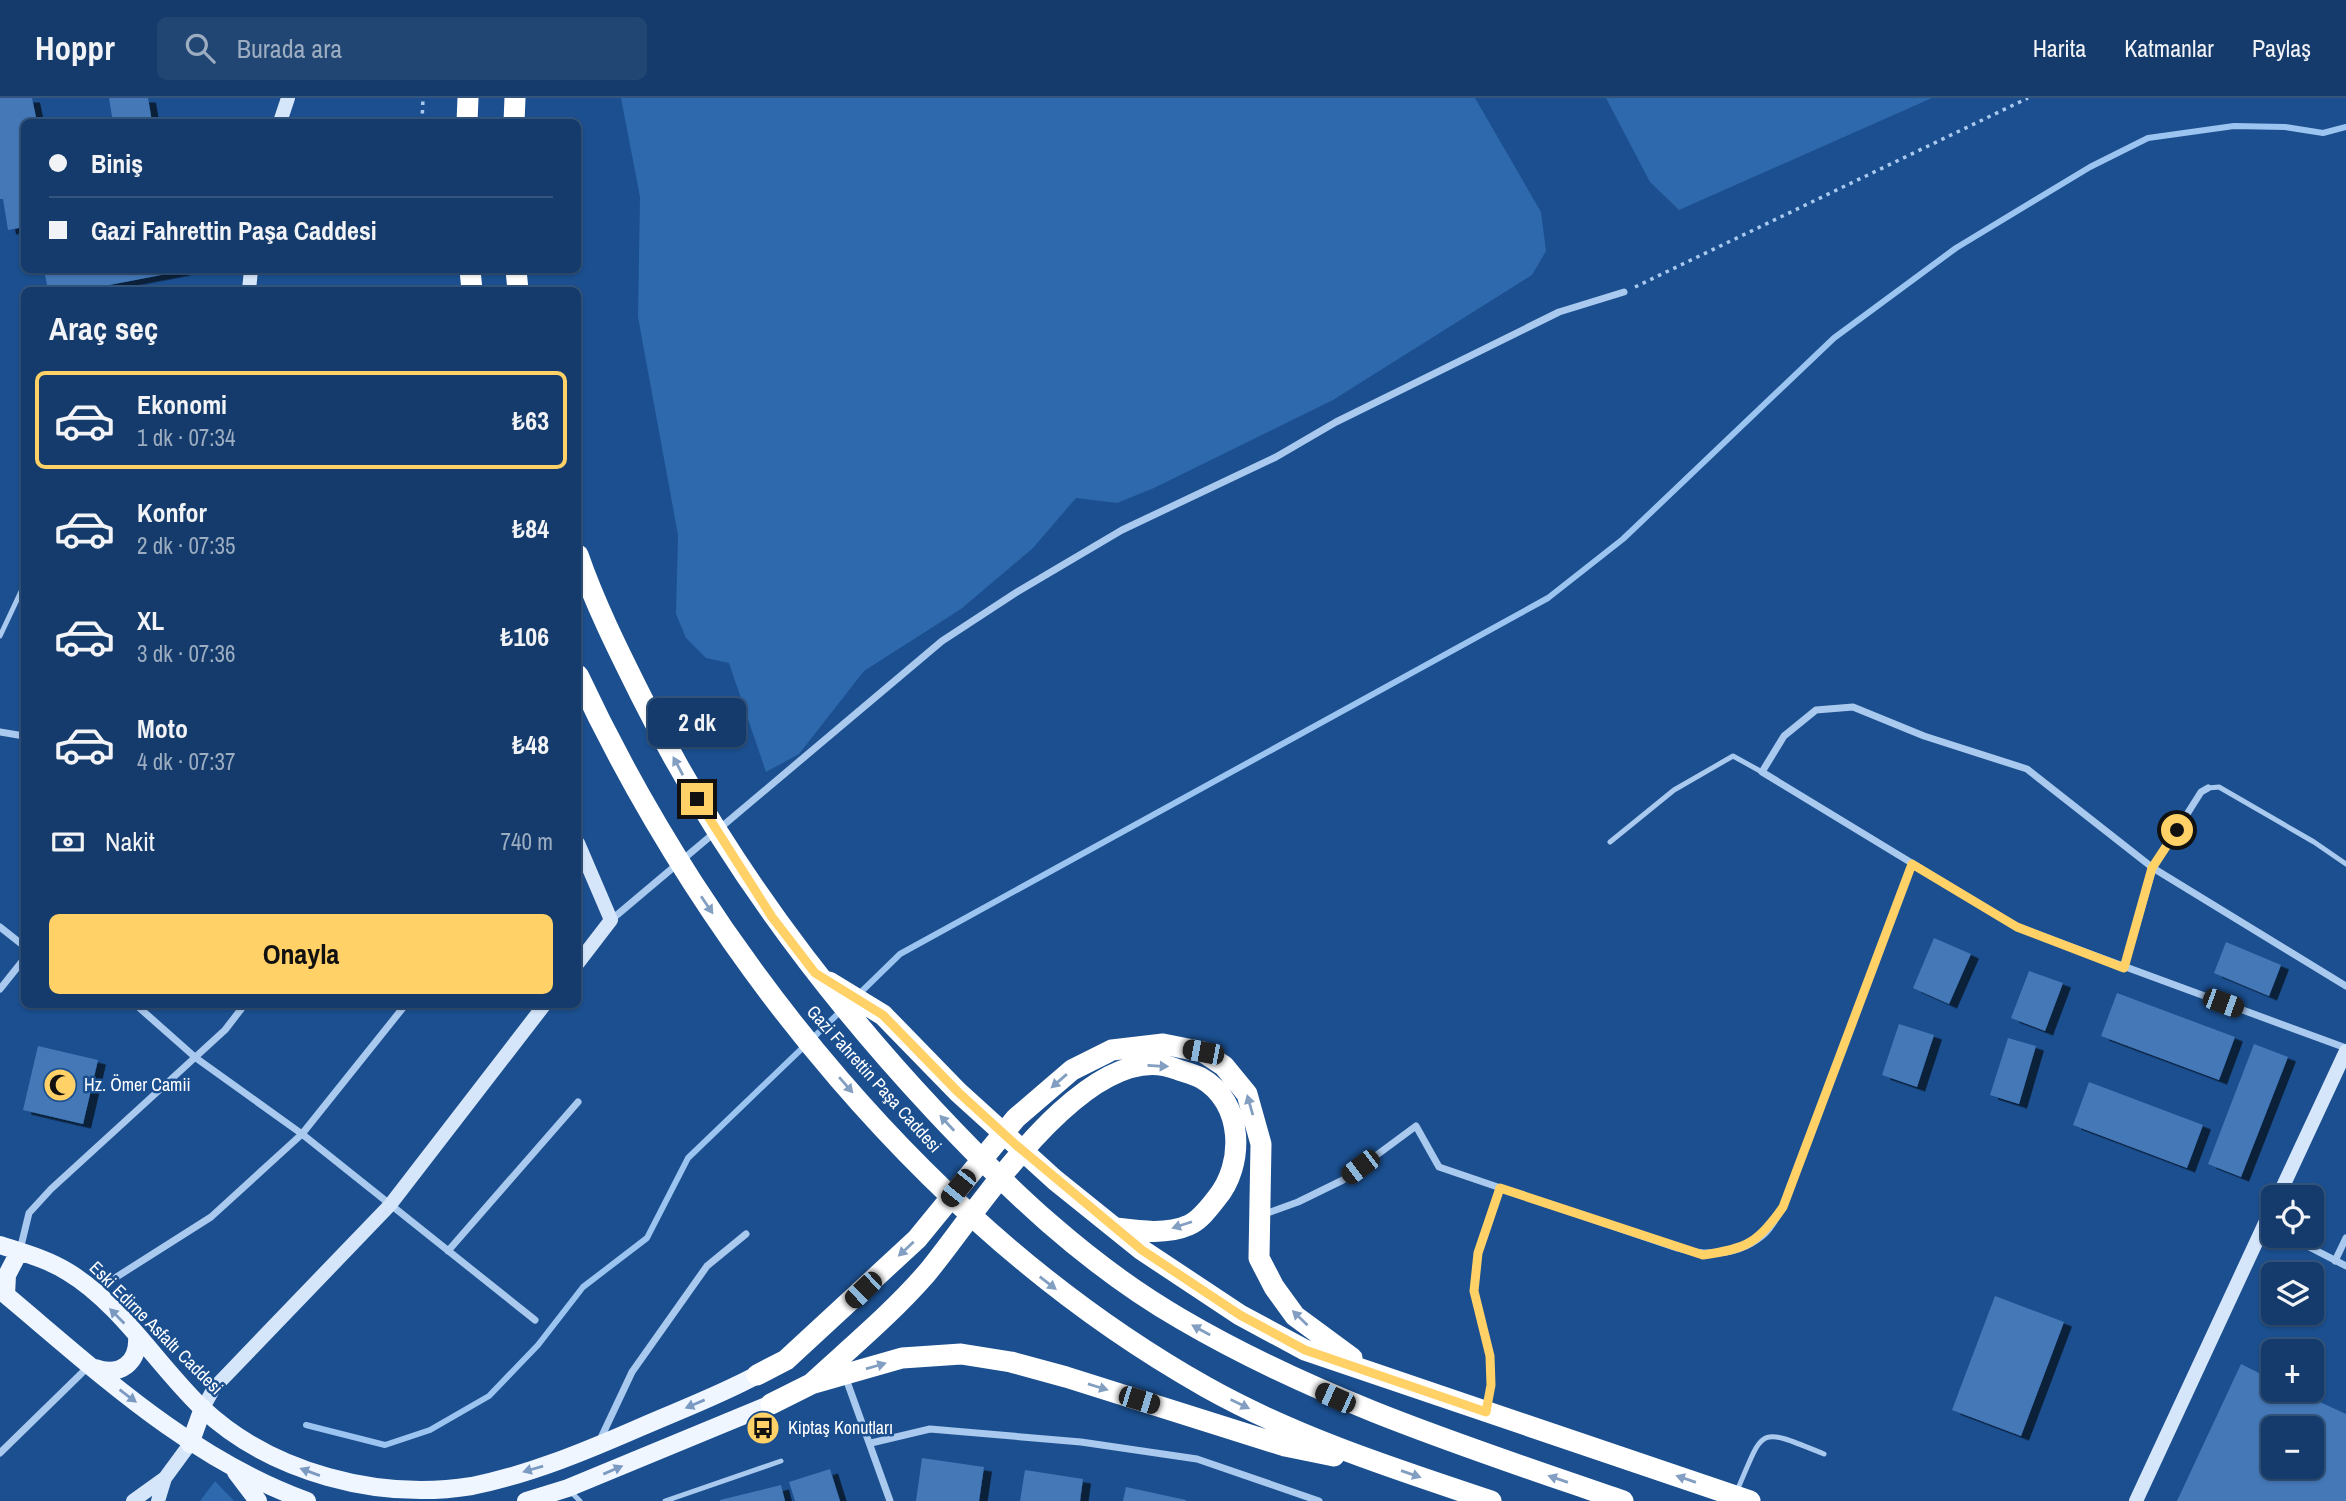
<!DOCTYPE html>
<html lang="tr">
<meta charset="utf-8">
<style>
body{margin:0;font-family:"Archivo Narrow",sans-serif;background:#214673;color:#f1f3f6;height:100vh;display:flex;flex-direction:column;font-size:26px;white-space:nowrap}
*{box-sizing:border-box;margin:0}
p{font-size:23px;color:#9dadc1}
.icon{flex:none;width:38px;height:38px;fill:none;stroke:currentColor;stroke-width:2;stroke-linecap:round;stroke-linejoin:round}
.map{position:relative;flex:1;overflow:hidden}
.panel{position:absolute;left:21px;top:189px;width:560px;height:721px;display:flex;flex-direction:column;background:#143b6b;border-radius:10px;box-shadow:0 2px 5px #0004,0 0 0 2px #33557e}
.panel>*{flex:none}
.hud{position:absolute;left:21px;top:21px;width:560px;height:154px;border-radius:10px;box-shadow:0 2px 5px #0004,0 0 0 2px #33557e;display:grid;align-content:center;height:154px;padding:0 28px;background:#143b6b}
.tools{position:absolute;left:2261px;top:1087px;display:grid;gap:14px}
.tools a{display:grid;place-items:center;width:63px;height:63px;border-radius:10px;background:#143b6b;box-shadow:0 2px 5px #0004,0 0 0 2px #33557e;font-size:35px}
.end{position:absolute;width:32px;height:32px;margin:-16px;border:9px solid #ffd166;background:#111;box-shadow:0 0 0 4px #111}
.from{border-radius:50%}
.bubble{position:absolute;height:49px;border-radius:10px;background:#143b6b;box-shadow:0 2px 5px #0004,0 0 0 2px #33557e;font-size:23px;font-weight:700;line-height:49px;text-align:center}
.car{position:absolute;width:21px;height:42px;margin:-21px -10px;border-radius:9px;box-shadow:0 0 5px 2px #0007;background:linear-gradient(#222 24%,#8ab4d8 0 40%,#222 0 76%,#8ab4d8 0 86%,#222 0)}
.hud b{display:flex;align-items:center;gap:24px;height:66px;font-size:26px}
.hud b+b{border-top:2px solid #33557e}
.hud i{width:18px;height:18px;background:#f1f3f6}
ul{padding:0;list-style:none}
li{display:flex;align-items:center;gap:21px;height:98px;margin:0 14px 10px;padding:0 14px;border:4px solid transparent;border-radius:10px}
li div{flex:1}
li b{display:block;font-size:26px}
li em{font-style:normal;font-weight:700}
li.selected{border-color:#ffd166}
li>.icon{width:63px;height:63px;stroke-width:1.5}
h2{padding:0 28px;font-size:32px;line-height:84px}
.pay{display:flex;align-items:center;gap:18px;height:77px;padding:0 28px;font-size:26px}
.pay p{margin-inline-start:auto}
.cta{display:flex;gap:14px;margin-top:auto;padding:14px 28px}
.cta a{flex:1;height:80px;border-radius:10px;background:#ffd166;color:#111;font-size:28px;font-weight:700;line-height:80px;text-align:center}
header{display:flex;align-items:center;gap:42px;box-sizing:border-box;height:98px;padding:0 35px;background:#143b6b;border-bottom:2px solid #33557e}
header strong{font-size:33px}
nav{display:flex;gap:38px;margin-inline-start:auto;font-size:24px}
.search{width:490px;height:63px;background:#214673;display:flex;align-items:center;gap:18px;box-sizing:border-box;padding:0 24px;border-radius:10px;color:#9dadc1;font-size:26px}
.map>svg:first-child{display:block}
.green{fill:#2e69ad}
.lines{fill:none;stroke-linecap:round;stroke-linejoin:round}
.stream{stroke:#9cc4f0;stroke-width:6}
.building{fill:#4478b7;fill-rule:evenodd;filter:url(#shadow)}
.path{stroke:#a9c9ee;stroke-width:3.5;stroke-dasharray:3.5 5;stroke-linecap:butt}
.lane{stroke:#a9c9ee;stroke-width:5}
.street{stroke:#a9c9ee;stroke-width:7}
.secondary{stroke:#d6e6fa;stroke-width:14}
.primary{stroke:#f0f6ff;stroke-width:18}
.highway{stroke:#fff;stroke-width:21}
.oneway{fill:#829ec1}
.oneway2{fill:#7b9ac1}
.route{stroke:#ffd166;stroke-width:9}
.labels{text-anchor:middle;stroke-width:5;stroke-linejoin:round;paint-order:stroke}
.street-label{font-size:18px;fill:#fff;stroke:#1b4f8f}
.poi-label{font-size:18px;fill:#fff;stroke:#1b4f8f;text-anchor:start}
</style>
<header>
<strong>Hoppr</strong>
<div class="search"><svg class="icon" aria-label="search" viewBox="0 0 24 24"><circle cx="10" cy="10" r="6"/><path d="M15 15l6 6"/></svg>Burada ara</div>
<nav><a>Harita</a><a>Katmanlar</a><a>Paylaş</a></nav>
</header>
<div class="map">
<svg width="2346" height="1403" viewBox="0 0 2346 1403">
<defs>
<filter id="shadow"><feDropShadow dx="8" dy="4.5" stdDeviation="0" flood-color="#0009"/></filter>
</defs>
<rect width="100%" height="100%" fill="#1b4f8f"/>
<path class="green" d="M621,0h854l66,114 5,39 -14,24 -199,125 -179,88 -37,15 -41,-5 -43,50 -72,61 -97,62 -65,83 -33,18 -37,-109 -23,-5 -20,-20 -10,-24 2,-79 -40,-218 2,-120z
M1606,0h326l-253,112 -29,-28z
M215,1383l19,20h-34z"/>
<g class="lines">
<path class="stream" d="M858,897l42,-41 648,-356 75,-59 211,-201 122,-90 134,-81 58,-29 86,-12 51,1 38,6 23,-6
M306,1327l79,20 45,-15 59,-34 49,-51 45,-58 64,-49 41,-80 155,-149"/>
</g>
<path class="building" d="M0,0h32l5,24h-13v105l-16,3 -5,-31h-3z
M109,0h39l4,24h-39z
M44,172h138v1l-99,19h-35z
M1934,840l37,16 -22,50 -36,-16z
M2226,844l55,23 -12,31 -55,-23z
M2029,873l34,12 -18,48 -34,-13z
M2117,895l118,44 -16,43 -118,-44z
M1899,926l35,11 -17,52 -35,-12z
M2008,940l28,8 -17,58 -29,-9z
M2254,946l34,13 -47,120 -33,-13z
M38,948l60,14 -15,64 -60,-14z
M2089,984l114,43 -16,43 -114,-43z
M1995,1198l69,26 -43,114 -69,-26z
M2241,1266l32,16v10h21l52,24v87h-169zM2273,1330h39v38h-39z
M922,1360l62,9 -5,34h-63z
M830,1371l10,32h-45l-6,-19z
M1025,1372l58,9 -3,22h-60z
M781,1387l4,16h-65v-1z
M1126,1389l60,13v1h-63z"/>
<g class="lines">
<path class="path" d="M422,24l1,-24
M1635,189l393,-189"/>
<path class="lane" d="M0,538l24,-51
M2208,690l11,-1 95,55 32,22
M1610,744l64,-52 59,-34 29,16
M570,1393l10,10
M1736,1395c29,-66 19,-67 88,-39
M665,1403l116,-40"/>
<path class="street" d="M0,634l24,4
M611,822l331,-279 75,-49 105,-62 154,-73 60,-35 223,-110 65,-20
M0,829l24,19
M2124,870l29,-100 48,-76 7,-4
M2346,888l-193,-118 -126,-99 -103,-33 -71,-29 -37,3 -32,26 -22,36 255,155 329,121
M0,891l24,-30
M135,906l61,54 106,76 233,186
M1262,1117l36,-13 45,-22 73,-54 23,41 238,81c29,8 61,8 86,-13 8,-6 14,-19 20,-28l129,-343
M2288,1138l58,30
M20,1152l9,-37 22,-24 174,-159 20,-26
M448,1153l130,-149
M2335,1163l11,-23
M96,1192l115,-73 91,-83 104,-130
M845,1278l45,125
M1487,1310l4,-23 -1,-29 -16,-65 4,-38 22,-65
M599,1344l33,-70 75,-106 39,-32
M871,1345l59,-14 151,13 116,17 122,42
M0,1355l89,-87"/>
<path class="secondary" d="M280,24l8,-24
M249,192l2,-20
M578,745l33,77 -33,43
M2278,1099l68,-146
M203,1310l11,-20 176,-183 155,-201
M133,1403l32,-23
M158,1403l7,-23 25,-34
M2136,1403l137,-295"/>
<path class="primary" d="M0,1147c24,8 47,14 68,27 53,32 90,94 134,136 69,65 177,93 270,78 59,-12 114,-35 169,-59 39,-17 79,-32 116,-52
M0,1192c96,80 188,168 307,211
M6,1197l1,-20 12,-23
M95,1270c25,9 44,-5 42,-32
M190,1346l13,-36
M236,1374l22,29
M526,1403l42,-13 203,-84"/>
<path class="highway" d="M467,24l1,-24
M514,24l1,-24
M470,172l2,20
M516,172l2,20
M578,457c17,49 40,95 63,141 77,154 176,289 293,414 74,79 152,154 247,209 140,82 289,129 442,182
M578,577c131,281 355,558 628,712 89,50 189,82 285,114
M829,884l54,33 75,77 97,88 87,70 98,65 65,35 445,151
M757,1277l29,-15 131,-121 99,-121 56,-48 40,-20 51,-6 40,8 21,14 23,28 14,50 -2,114 15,29 21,29 57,42
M811,1286c39,-36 80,-70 115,-110 48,-57 161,-241 250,-205 8,3 17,5 25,9 43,24 44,87 15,121 -7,9 -16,21 -27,26 -22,10 -50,6 -73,3
M771,1306l40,-20 91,-26 59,-4 50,8 55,15 219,69 49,10"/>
</g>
<defs><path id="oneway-solid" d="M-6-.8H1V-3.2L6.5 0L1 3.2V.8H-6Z" transform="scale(1.75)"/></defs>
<g class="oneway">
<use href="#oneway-solid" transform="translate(678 668) rotate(-118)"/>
<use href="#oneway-solid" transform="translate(707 807) rotate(56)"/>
<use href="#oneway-solid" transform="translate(1158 968) rotate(3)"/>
<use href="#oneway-solid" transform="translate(1059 983) rotate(139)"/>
<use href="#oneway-solid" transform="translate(846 987) rotate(49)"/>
<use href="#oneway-solid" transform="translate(1250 1007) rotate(-106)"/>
<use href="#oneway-solid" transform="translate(947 1025) rotate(-133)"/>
<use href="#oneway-solid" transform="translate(1182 1127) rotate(162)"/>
<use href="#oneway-solid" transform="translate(906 1151) rotate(137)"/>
<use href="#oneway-solid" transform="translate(1048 1185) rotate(38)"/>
<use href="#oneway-solid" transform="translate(1300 1220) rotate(-136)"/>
<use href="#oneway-solid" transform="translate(1201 1232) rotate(-151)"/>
<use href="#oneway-solid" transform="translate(876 1268) rotate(-16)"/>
<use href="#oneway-solid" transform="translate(1098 1289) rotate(17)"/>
<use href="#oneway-solid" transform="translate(1240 1306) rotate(26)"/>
<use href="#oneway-solid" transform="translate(1411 1376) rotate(19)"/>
<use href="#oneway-solid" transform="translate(1558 1381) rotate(-161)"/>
<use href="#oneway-solid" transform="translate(1686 1381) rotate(-161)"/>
</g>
<g class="oneway2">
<use href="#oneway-solid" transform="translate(117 1218) rotate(-135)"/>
<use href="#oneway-solid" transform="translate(128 1298) rotate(37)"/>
<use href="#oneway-solid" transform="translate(695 1306) rotate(157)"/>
<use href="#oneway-solid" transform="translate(533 1371) rotate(164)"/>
<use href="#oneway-solid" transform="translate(613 1372) rotate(-23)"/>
<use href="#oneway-solid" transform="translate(310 1374) rotate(-160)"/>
</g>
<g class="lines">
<path class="route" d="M697,701l75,118 43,56 68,42 75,77 58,53 126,105 98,65 65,35 181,62 5,-27 -1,-29 -16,-65 4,-38 22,-65 203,67c43,-6 55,-12 80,-48l129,-343 105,63 107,41 28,-100 25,-38"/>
</g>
<defs>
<symbol id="mosque-disc" viewBox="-11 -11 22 22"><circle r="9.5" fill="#ffd166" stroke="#1b4f8f"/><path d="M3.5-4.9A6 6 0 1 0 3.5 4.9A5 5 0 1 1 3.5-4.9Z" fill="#111"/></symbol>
<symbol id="bus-disc" viewBox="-11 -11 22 22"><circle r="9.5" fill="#ffd166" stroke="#1b4f8f"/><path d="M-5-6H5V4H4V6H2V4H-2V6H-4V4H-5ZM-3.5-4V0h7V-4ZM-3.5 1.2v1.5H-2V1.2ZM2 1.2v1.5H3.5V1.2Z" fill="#111"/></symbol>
</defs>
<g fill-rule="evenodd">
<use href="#mosque-disc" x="41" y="968" width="38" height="38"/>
<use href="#bus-disc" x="744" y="1311" width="38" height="38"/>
</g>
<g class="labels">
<g class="street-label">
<text transform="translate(874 981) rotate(48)" y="6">Gazi Fahrettin Paşa Caddesi</text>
<text transform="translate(156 1230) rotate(45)" y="6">Eski Edirne Asfaltı Caddesi</text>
</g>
<g class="poi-label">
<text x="84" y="993">Hz. Ömer Camii</text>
<text x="788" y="1336">Kiptaş Konutları</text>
</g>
</g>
</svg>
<div class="tools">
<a><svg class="icon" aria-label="locate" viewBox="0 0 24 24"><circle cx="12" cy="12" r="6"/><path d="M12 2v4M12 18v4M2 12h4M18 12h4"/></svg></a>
<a><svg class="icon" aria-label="layers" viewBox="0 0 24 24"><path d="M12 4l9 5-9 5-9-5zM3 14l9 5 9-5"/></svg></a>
<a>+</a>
<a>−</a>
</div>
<i class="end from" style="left:2177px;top:732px"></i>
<i class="end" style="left:697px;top:701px"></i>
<div class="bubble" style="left:648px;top:600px;width:98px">2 dk</div>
<i class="car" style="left:2223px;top:905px;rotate:110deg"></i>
<i class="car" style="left:1203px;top:954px;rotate:281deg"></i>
<i class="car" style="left:1360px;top:1069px;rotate:233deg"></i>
<i class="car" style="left:958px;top:1090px;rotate:219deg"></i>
<i class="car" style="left:863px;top:1192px;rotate:226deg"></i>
<i class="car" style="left:1335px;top:1300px;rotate:294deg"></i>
<i class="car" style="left:1139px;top:1302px;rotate:107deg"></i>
<div class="hud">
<b><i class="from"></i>Biniş</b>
<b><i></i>Gazi Fahrettin Paşa Caddesi</b>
</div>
<section class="panel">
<h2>Araç seç</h2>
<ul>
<li class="selected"><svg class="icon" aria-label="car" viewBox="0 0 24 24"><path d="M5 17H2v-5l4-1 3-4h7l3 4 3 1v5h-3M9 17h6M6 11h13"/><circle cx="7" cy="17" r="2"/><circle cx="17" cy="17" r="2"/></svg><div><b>Ekonomi</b><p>1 dk · 07:34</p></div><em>₺63</em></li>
<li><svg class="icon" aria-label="car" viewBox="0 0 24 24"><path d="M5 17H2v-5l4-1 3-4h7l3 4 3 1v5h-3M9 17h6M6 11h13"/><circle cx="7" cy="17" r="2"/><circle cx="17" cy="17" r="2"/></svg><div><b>Konfor</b><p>2 dk · 07:35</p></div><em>₺84</em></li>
<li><svg class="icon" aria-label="car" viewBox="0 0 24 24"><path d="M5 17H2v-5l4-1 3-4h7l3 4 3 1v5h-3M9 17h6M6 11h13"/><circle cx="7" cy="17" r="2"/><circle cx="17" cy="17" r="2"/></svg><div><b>XL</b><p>3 dk · 07:36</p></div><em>₺106</em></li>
<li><svg class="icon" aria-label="car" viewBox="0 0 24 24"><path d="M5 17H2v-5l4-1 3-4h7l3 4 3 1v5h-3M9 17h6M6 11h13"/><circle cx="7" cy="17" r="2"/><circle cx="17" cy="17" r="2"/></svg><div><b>Moto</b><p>4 dk · 07:37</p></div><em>₺48</em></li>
</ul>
<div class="pay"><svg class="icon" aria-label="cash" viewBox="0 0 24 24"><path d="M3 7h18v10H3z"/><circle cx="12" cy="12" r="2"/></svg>Nakit<p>740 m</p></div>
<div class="cta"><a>Onayla</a></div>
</section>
</div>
